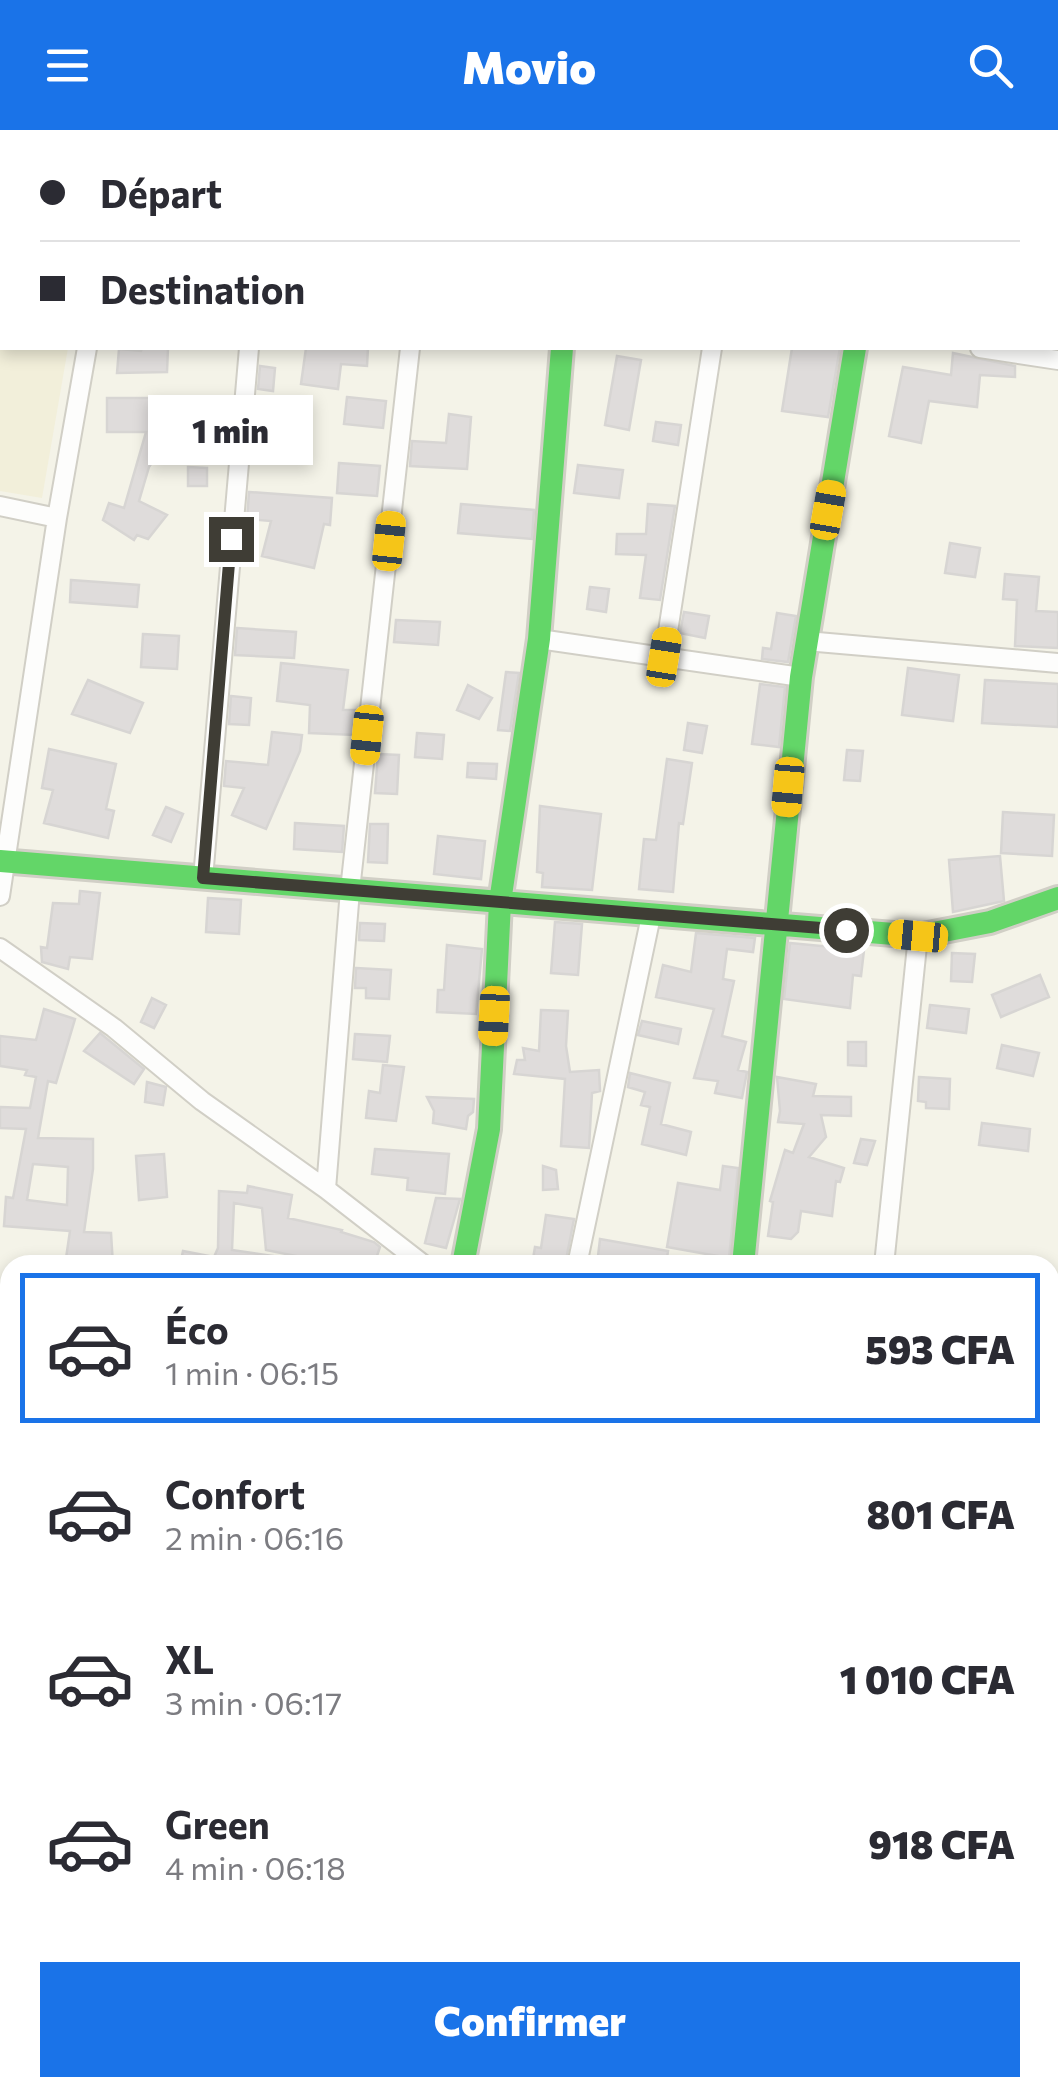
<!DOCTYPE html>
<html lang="fr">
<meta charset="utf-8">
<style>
body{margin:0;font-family:Commissioner,sans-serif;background:#f7f7f7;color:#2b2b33;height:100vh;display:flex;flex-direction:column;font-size:38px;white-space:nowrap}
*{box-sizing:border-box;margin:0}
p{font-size:32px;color:#7c7c81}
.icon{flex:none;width:55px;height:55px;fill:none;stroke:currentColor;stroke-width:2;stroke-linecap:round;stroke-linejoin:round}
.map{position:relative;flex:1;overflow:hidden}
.panel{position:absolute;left:0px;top:1125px;width:1060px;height:842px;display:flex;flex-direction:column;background:#fff;border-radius:30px 30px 0 0;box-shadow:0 5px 15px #0003}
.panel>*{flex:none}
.top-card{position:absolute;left:0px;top:0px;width:1060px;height:220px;box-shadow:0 5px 15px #0003;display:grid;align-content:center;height:220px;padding:0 40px;background:#fff}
.end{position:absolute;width:45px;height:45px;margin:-22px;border:12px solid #3f3d35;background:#fff;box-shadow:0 0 0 5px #fff}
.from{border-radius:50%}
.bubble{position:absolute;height:70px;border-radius:0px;background:#fff;box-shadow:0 5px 15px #0003;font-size:32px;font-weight:800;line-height:70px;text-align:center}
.car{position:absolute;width:30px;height:60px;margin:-30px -15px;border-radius:12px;box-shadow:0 0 8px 2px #0007;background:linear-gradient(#f5c518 24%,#345 0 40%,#f5c518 0 76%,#345 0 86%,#f5c518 0)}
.top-card b{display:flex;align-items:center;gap:35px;height:95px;font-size:38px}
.top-card b+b{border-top:2px solid #e1e1e2}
.top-card i{width:25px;height:25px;background:#2b2b33}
ul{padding:18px 0 0;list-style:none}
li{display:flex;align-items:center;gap:30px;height:150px;margin:0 20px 15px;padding:0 20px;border:5px solid transparent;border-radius:0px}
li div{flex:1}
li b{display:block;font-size:38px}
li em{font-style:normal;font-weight:800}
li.selected{border-color:#1a73e8}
li>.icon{width:90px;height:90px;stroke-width:1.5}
.action{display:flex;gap:20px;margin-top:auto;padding:20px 40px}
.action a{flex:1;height:115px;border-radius:0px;background:#1a73e8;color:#fff;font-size:40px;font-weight:800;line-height:115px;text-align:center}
header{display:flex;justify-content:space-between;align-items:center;height:130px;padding:0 40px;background:#1a73e8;color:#fff;font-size:45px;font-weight:800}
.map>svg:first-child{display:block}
.built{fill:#f2efda}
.building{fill:#dfdcdb;stroke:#d7d5d3;stroke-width:2.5;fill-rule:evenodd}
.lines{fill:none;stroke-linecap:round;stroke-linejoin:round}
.street-casing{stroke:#d1cfc6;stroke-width:22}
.fast-casing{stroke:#d1cfc6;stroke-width:28}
.street{stroke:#fdfdfc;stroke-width:18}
.fast{stroke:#63d668;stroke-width:22}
.route{stroke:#3f3d35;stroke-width:12}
</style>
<header><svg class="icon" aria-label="menu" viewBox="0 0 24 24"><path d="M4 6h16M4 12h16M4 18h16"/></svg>Movio<svg class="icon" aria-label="search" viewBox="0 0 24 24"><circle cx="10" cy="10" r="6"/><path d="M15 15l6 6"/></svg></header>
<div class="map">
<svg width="1058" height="1967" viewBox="0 0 1058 1967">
<rect width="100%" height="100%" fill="#f4f3e8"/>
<path class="built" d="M0,0h105l-103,2v216h66l-26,150 -42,-7z"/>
<path class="building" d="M142,218h26l-1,24 -50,1 2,-24 22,2z
M306,218h62l-1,18 -26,-2 -3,25 -37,-5z
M792,218h48l-12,69 -46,-6z
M953,223l62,13v11l-35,-2 -3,32 -48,-6 -8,42 -32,-7 14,-69 48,8z
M617,226l24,4 -12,70 -24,-5z
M260,236l15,2 -2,23 -15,-2z
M347,267l39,4 -3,27 -39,-4z
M107,268h57v5l63,4 -1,29 -55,-3 -22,34 -10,34 28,14 -19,24 -11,-4 -3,5 -31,-20 6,-17 15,5 22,-76h-39z
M449,284l22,3 -4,52 -57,-3 2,-25 34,2z
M656,292l25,3 -3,20 -25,-4z
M339,333l41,3 -3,30 -40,-3z
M578,335l45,5 -4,28 -45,-5z
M188,337l19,1v18h-19z
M249,362l83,6 -2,27 -6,-1 -10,44 -52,-12 9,-35 -24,-2z
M461,374l73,6 -2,29 -74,-6z
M648,374l27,2 -15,94 -20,-2 6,-43 -30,-1 1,-20h29z
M950,413l30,5 -5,29 -30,-4z
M1005,444l34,3 -3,34 22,1v36l-43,-2 2,-46 -14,-1z
M71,450l68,5 -2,22 -67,-5z
M590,457l19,2 -3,23 -19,-3z
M684,482l25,4 -4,22 -25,-5z
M777,483l19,3 -8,46 -26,-3 1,-11 8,1z
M396,490l44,2 -2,23 -44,-3z
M237,498l59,4 -2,26 -59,-3z
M143,504l36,2 -2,33 -36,-2z
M281,533l67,7 -5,40h14l-2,25 -46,-2 1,-28 -33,-4z
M908,538l51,7 -6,46 -51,-6z
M506,542l13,1 -9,58 -12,-1z
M88,550l55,23 -13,30 -58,-19z
M985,550l73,4v43l-76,-4z
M760,554l25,3 -6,60 -27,-3z
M468,555l24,13 -13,21 -22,-9z
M231,566l20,2 -2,27 -20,-1z
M688,593l19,3 -5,27 -18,-3z
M272,602l30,3 -2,16 -34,78 -34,-14 12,-27 -20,-2 2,-25 42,4z
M417,603l27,2 -2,24 -27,-2z
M49,619l67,15 -10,45 8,2 -6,27 -64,-15 9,-33 -11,-2z
M847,620l16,1 -3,30 -16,-1z
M378,624l21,1 -2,39 -22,-1z
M667,629l25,4 -9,61 -4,-1 -6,69 -34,-3 5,-50 12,1z
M468,633l29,1 -1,15 -29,-2z
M540,676l61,8 -9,76 -50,-3 1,-14 -6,-1z
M166,677l17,7 -12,28 -18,-7z
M1003,682l51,3 -2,41 -51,-3z
M295,693l49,3 -2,26 -48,-3z
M370,694h18l-1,39 -19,-1z
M438,706l47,5 -4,38 -47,-5z
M1000,726l4,45 -51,11 -4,-52z
M80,761l20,2 -8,66 -22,-2 -2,12 -26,-7 -1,-15 6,1 6,-45 26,1z
M208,768l33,2 -2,34 -33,-2z
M555,792l27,2 -4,51 -27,-2z
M360,793l25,1 -1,17 -25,-1z
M696,803l59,5 -2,14 -26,-3 -4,30 11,2 -12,55 24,6 -8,28 9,2 -5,26 -27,-5 3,-12 -24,-3 20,-69 -58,-12 7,-32 28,7z
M790,813l74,7 -3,26 -8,-1 -3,33 -66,-9z
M447,815l35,4 -6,65 -39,-2 1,-22h6z
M952,823l23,1 -3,28 -21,-1z
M356,838l35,2 -2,29 -23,-1v-10h-11z
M1040,845l9,22 -48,20 -9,-22z
M152,868l14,7 -12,23 -13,-6z
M930,875l39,4 -3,24 -39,-5z
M44,879l31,10 -19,64 -8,-2 -10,57 55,1v30l-9,63 27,1 2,32h-48l5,-34 -66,-5 2,-29 7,1 13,-69 -26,-1v-21l30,1 6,-31 -11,-2 2,-5 -27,-4v-30l36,4zM33,1034l35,3 -1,38 -40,-5z
M541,880l27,1 -2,35 4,26 29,-2 1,21 -8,2 -3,55 -28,-2 4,-67 -51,-5 3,-14h8l-2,-12 16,3z
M642,891l39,8 -3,15 -40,-9z
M100,903l44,36 -10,15 -50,-33z
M355,904l35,2 -3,26 -34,-3z
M848,912h18v24l-18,-1z
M1002,915l37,8 -6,23 -36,-8z
M383,935l21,2 -8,54 -30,-3 3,-27 11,2z
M630,943l40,10 -9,41 30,8 -5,23 -44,-11 8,-37 -9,-2 4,-13 -17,-5z
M777,947l39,7 -3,12 38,1v19l-30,-1 5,22 -17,20 35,11 -4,14 -4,-1 -4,35 -31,-5 -3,21 -7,7 -23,-3 5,-34 -3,-1 15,-51 8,3 11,-29 -26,-2 2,-11z
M919,947l31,2 -1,30 -23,-1v-6l-8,-1z
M147,952l19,5 -3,18 -18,-3z
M427,967l47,2 -1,13 -5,4 -2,13 -33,-6 1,-12z
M982,993l48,6 -2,22 -49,-6z
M861,1009l14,2 -8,24 -13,-2z
M375,1019l74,5 -4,40 -38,-4 1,-12 -36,-4z
M164,1024l3,43 -28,3 -3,-44z
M543,1036l13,4 2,19 -15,1z
M723,1036l15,2 -9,90 -62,-11 11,-64 42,7z
M248,1056l44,9 -4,23 54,12 -1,2 33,10 6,5 -6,18h-74l1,-8 -35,-7 -4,-42 -28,-5 -2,47 48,7 -1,8h-99l3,-14 31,6 4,-9 1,-57 28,2z
M436,1068l24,1 -14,49 -21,-5z
M546,1085l28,4 -9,46h-33l3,-18 6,1z
M600,1109l68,12 -2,14h-69z"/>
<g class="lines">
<defs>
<path id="street" d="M578,0v2
M764,0l13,2
M124,2v-2
M269,2v-2
M374,2l22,-2
M745,2l1,-2
M980,218l78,12
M0,376l57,12
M539,509l262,38
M806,511l252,22
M664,527l48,-309
M203,748l46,-530
M0,766l57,-378 30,-170
M0,818l114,80 88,73 124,88 98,76
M326,1059l24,-299 60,-542
M577,1135l74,-349
M884,1135l34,-329
M0,1172l10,3
M1050,1202l8,-6
M1050,1290l8,-3
M1050,1484l8,-7
M1050,1549l8,2
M0,1649l10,-31
M1050,1704l8,2
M0,1739l10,2
M1050,1885l8,2
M138,1958l1,9
M394,1958l42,9
M623,1967v-9
M715,1967v-9
M867,1967l1,-9
M1022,1967l1,-9"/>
<path id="fast" d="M0,731l918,75 72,-14 68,-24
M463,1135l26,-136 11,-227 39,-263 23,-291
M743,1135l58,-588 54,-329"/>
</defs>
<use href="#street" class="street-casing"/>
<use href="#fast" class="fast-casing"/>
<use href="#street" class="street"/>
<use href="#fast" class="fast"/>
</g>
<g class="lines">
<path class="route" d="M231,409l-28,339 643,52"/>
</g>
</svg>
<i class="end from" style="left:846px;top:800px"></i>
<i class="end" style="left:231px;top:409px"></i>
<div class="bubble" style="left:148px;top:265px;width:165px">1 min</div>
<i class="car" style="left:828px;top:380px;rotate:10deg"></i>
<i class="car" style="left:389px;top:411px;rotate:6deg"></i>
<i class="car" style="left:664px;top:527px;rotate:9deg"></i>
<i class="car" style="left:367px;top:605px;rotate:186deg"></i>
<i class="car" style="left:788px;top:657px;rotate:185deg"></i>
<i class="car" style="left:918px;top:806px;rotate:275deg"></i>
<i class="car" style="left:494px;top:886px;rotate:183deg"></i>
<div class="top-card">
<b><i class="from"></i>Départ</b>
<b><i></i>Destination</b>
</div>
<section class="panel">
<ul>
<li class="selected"><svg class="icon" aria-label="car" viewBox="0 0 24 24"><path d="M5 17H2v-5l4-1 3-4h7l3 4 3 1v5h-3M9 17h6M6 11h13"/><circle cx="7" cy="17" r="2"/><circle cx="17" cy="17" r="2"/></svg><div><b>Éco</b><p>1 min · 06:15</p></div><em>593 CFA</em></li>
<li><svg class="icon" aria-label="car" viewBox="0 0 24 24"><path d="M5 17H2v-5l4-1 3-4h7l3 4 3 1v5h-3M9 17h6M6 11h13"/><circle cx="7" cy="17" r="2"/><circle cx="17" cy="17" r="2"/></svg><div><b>Confort</b><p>2 min · 06:16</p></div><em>801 CFA</em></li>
<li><svg class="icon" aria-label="car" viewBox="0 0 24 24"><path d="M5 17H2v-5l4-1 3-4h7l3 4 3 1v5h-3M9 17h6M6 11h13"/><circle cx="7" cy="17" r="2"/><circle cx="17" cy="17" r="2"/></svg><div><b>XL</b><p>3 min · 06:17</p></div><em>1 010 CFA</em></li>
<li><svg class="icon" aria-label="car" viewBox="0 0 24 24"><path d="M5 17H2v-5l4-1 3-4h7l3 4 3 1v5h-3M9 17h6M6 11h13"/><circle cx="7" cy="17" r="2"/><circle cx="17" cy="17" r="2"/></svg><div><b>Green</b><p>4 min · 06:18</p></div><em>918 CFA</em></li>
</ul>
<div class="action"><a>Confirmer</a></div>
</section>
</div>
